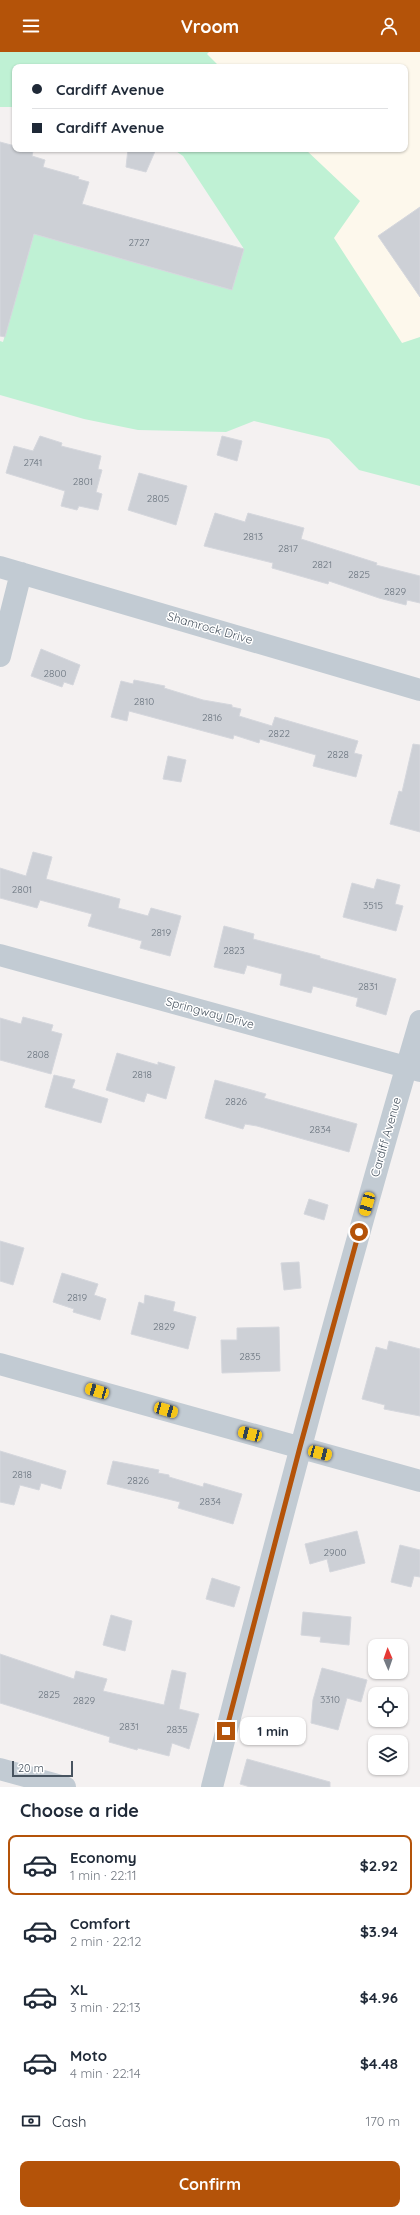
<!DOCTYPE html>
<meta charset="utf-8">
<style>
body{margin:0;font-family:Quicksand,sans-serif;background:#f2f2f3;color:#1f2937;height:100vh;display:flex;flex-direction:column;font-size:15px;white-space:nowrap}
*{box-sizing:border-box;margin:0}
p{font-size:13px;color:#747a83}
.icon{flex:none;width:22px;height:22px;fill:none;stroke:currentColor;stroke-width:2;stroke-linecap:round;stroke-linejoin:round}
.map{position:relative;height:1735px;overflow:hidden}
.side{display:flex;flex-direction:column;background:#fff;flex:1}
.side>*{flex:none}
.banner{position:absolute;left:12px;top:12px;width:396px;height:88px;border-radius:8px;box-shadow:0 1px 3px #0004;display:grid;align-content:center;height:88px;padding:0 20px;background:#fff}
.needle{width:26px;rotate:358deg}
.fabs{position:absolute;left:368px;top:1587px;display:grid;gap:8px}
.fabs a{display:grid;place-items:center;width:40px;height:40px;border-radius:8px;background:#fff;box-shadow:0 1px 3px #0004;font-size:20px}
.scale{position:absolute;left:12px;bottom:10px;width:61px;box-sizing:border-box;padding-left:4px;border:2px solid #485460;border-top:0;font-size:11px;line-height:14px;white-space:nowrap;color:#485460;-webkit-text-stroke:3px #fff;paint-order:stroke}
.end{position:absolute;width:18px;height:18px;margin:-9px;border:5px solid #b45309;background:#fff;box-shadow:0 0 0 2px #fff}
.from{border-radius:50%}
.bubble{position:absolute;height:28px;border-radius:8px;background:#fff;box-shadow:0 1px 3px #0004;font-size:13px;font-weight:700;line-height:28px;text-align:center}
.car{position:absolute;width:12px;height:24px;margin:-12px -6px;border-radius:5px;box-shadow:0 0 3px 1px #0007;background:linear-gradient(#f5c518 24%,#345 0 40%,#f5c518 0 76%,#345 0 86%,#f5c518 0)}
.banner b{display:flex;align-items:center;gap:14px;height:38px;font-size:15px}
.banner b+b{border-top:1px solid #e0e1e3}
.banner i{width:10px;height:10px;background:#1f2937}
ul{padding:0;list-style:none}
li{display:flex;align-items:center;gap:12px;height:60px;margin:0 8px 6px;padding:0 12px;border:2px solid transparent;border-radius:8px}
li div{flex:1}
li b{display:block;font-size:15px}
li em{font-style:normal;font-weight:700}
li.active{border-color:#b45309}
li>.icon{width:36px;height:36px;stroke-width:1.5}
h2{padding:0 20px;font-size:18px;line-height:48px}
.pay{display:flex;align-items:center;gap:10px;height:44px;padding:0 20px;font-size:15px}
.pay p{margin-inline-start:auto}
.action{display:flex;gap:8px;margin-top:auto;padding:8px 20px}
.action a{flex:1;height:46px;border-radius:8px;background:#b45309;color:#fff;font-size:16px;font-weight:700;line-height:46px;text-align:center}
header{display:flex;justify-content:space-between;align-items:center;height:52px;padding:0 20px;background:#b45309;color:#fff;font-size:18px;font-weight:700}
.map>svg:first-child{display:block}
.commercial{fill:#fdf8ec}
.green{fill:#bff1d4}
.building{fill:#cdd0d6;stroke:#d5d7dd}
.lines{fill:none;stroke-linecap:round;stroke-linejoin:round}
.minor{stroke:#c2cbd3;stroke-width:22}
.route{stroke:#b45309;stroke-width:5}
.labels{text-anchor:middle;stroke-width:3;stroke-linejoin:round;paint-order:stroke}
.number-label{font-size:10px;fill:#69737e}
.street-label{font-size:12px;fill:#485460;stroke:#fff}
</style>
<header><svg class="icon" aria-label="menu" viewBox="0 0 24 24"><path d="M4 6h16M4 12h16M4 18h16"/></svg>Vroom<svg class="icon" aria-label="person" viewBox="0 0 24 24"><circle cx="12" cy="8" r="4"/><path d="M4 21q1-7 8-7t8 7"/></svg></header>
<div class="map">
<svg width="420" height="1735" viewBox="0 0 420 1735">
<rect width="100%" height="100%" fill="#f4f1f1"/>
<path class="commercial" d="M187,0h233v304l-3,2 -206,-209h194v-82h-241z"/>
<path class="green" d="M0,0h209l-2,2 13,13h-205v40h-15z
M173,97h132l55,52 -26,37 68,105 18,-6v149l-61,-16 -30,-31 -75,-18 -28,11 -88,-2 -54,-11 -84,-24v-54l3,1 31,-108 198,56 12,-41 -61,-93z"/>
<path class="building" d="M0,90l15,4v3l18,2 -1,5 13,4 -2,7 36,10 -1,2 11,3 -7,22 162,45 -12,41 -198,-56 -29,103 -5,-1z
M128,97h28l-10,23 -20,-5z
M420,155v90l-42,-61z
M40,384l22,7 -1,3 40,10 -3,13 4,1 -6,22 6,2 -4,16 -19,-4 -2,4 -16,-4 4,-15 -59,-18 8,-27 19,5z
M222,384l20,5 -5,20 -20,-6z
M139,421l48,13 -11,39 -48,-15z
M215,461l30,9 3,-9 56,15 -3,11 76,24 -1,2 44,11v27l-13,-3 -1,5 -27,-7 -50,-17 -1,3 -56,-16 1,-5 -69,-17z
M41,597l39,16 -7,20 -9,-3 -2,5 -31,-11z
M134,628l31,6 -1,2 39,12 29,5v2l9,2 -2,7 33,10 3,-9 83,24 -4,12 8,2 -6,22 -43,-11 3,-11 -56,-16 -1,4 -25,-8 -1,4 -104,-28 -2,10 -16,-4 10,-36 12,3z
M413,692l7,1v87l-30,-8 9,-33 3,1z
M168,704l18,4 -5,22 -18,-3z
M33,800l19,5 -6,22 74,20 -2,9 30,8 3,-8 30,8 -11,40 -30,-8 2,-7 -54,-15 4,-12 -52,-14 -3,8 -37,-10v-30l26,8z
M377,827l23,6 -5,19 8,2 -7,25 -53,-14 9,-34 22,6z
M224,874l30,8 -1,5 67,17v2l76,21 -10,36 -30,-9 2,-8 -45,-12 -2,7 -31,-8 2,-11 -35,-9 -3,9 -30,-7z
M23,965l30,8 -2,6 11,3 -11,40 -51,-14v-42l21,6z
M117,1001l41,12v-3l17,5 -9,32 -19,-6 -3,9 -38,-12z
M54,1023l21,5 -3,8 36,11 -7,24 -56,-16z
M215,1028l51,14 -2,4 93,26 -8,28 -92,-26 -12,-2 -2,5 -38,-11z
M309,1147l19,6 -4,15 -20,-6z
M0,1189l24,7 -11,37 -13,-4z
M299,1210l2,26 -17,2 -3,-27z
M62,1221l36,11 -4,11 12,4 -6,21 -27,-8 1,-3 -21,-7z
M145,1243l30,7 -2,9 23,6 -8,32 -57,-15 8,-32 5,2z
M279,1275l1,44 -58,2 -1,-33h16v-12z
M389,1289l31,8v67l-36,-7 1,-4 -23,-6 14,-52 11,3z
M0,1399l66,20 -5,18 -20,-6 -2,7 -19,-5 -6,20 -14,-3z
M113,1409l46,9 -1,3 11,2v2l34,10 1,-4 38,11 -9,30 -55,-16 2,-6 -73,-18z
M357,1479l8,32 -35,9 -3,-13 -17,5 -5,-20z
M400,1493l20,5v27l-6,-1 -3,11 -20,-5z
M212,1526l28,9 -6,20 -28,-8z
M303,1560l48,5 -2,28 -29,-3 1,-5 -20,-2z
M111,1563l21,6 -7,30 -22,-6z
M0,1602l74,25 2,-8 31,8 -4,12 61,14 8,-35 14,3 -7,36 20,5 -10,35 -17,-6 -3,13 -31,-8 -1,2 -28,-8 1,-5 -110,-34z
M322,1616l45,12 -6,22 -14,-4 -9,32 -27,-7 2,-23z
M247,1707l83,23v5h-80l-10,-3z"/>
<g class="lines">
<path class="minor" d="M0,515l420,123
M0,604l21,-83
M0,903l420,116
M0,1312l420,117
M0,1717l65,18
M212,1735c66,-256 133,-512 208,-766"/>
</g>
<g class="lines">
<path class="route" d="M226,1679l74,-284 59,-215"/>
</g>
<g class="labels">
<g class="number-label">
<text x="139" y="194">2727</text>
<text x="33" y="414">2741</text>
<text x="83" y="433">2801</text>
<text x="158" y="450">2805</text>
<text x="253" y="488">2813</text>
<text x="288" y="500">2817</text>
<text x="322" y="516">2821</text>
<text x="359" y="526">2825</text>
<text x="395" y="543">2829</text>
<text x="55" y="625">2800</text>
<text x="144" y="653">2810</text>
<text x="212" y="669">2816</text>
<text x="279" y="685">2822</text>
<text x="338" y="706">2828</text>
<text x="22" y="841">2801</text>
<text x="373" y="857">3515</text>
<text x="161" y="884">2819</text>
<text x="234" y="902">2823</text>
<text x="368" y="938">2831</text>
<text x="38" y="1006">2808</text>
<text x="142" y="1026">2818</text>
<text x="236" y="1053">2826</text>
<text x="320" y="1081">2834</text>
<text x="77" y="1249">2819</text>
<text x="164" y="1278">2829</text>
<text x="250" y="1308">2835</text>
<text x="22" y="1426">2818</text>
<text x="138" y="1432">2826</text>
<text x="210" y="1453">2834</text>
<text x="335" y="1504">2900</text>
<text x="49" y="1646">2825</text>
<text x="330" y="1651">3310</text>
<text x="84" y="1652">2829</text>
<text x="129" y="1678">2831</text>
<text x="177" y="1681">2835</text>
</g>
<g class="street-label">
<text transform="translate(210 576) rotate(16)" y="4">Shamrock Drive</text>
<text transform="translate(210 961) rotate(15)" y="4">Springway Drive</text>
<text transform="translate(386 1085) rotate(-74)" y="4">Cardiff Avenue</text>
</g>
</g>
</svg>
<div class="fabs">
<a><svg class="needle" viewBox="-14 -14 28 28"><path d="M0-13l5 13h-10z" fill="#e53935"/><path d="M0 13l5-13h-10z" fill="#747a83"/></svg></a>
<a><svg class="icon" aria-label="locate" viewBox="0 0 24 24"><circle cx="12" cy="12" r="6"/><path d="M12 2v4M12 18v4M2 12h4M18 12h4"/></svg></a>
<a><svg class="icon" aria-label="layers" viewBox="0 0 24 24"><path d="M12 4l9 5-9 5-9-5zM3 14l9 5 9-5"/></svg></a>
</div>
<div class="scale">20 m</div>
<i class="end from" style="left:359px;top:1180px"></i>
<i class="end" style="left:226px;top:1679px"></i>
<div class="bubble" style="left:240px;top:1665px;width:66px">1 min</div>
<i class="car" style="left:367px;top:1152px;rotate:196deg"></i>
<i class="car" style="left:97px;top:1339px;rotate:286deg"></i>
<i class="car" style="left:166px;top:1358px;rotate:106deg"></i>
<i class="car" style="left:250px;top:1382px;rotate:285deg"></i>
<i class="car" style="left:320px;top:1401px;rotate:105deg"></i>
<div class="banner">
<b><i class="from"></i>Cardiff Avenue</b>
<b><i></i>Cardiff Avenue</b>
</div>
</div>
<section class="side">
<h2>Choose a ride</h2>
<ul>
<li class="active"><svg class="icon" aria-label="car" viewBox="0 0 24 24"><path d="M5 17H2v-5l4-1 3-4h7l3 4 3 1v5h-3M9 17h6M6 11h13"/><circle cx="7" cy="17" r="2"/><circle cx="17" cy="17" r="2"/></svg><div><b>Economy</b><p>1 min · 22:11</p></div><em>$2.92</em></li>
<li><svg class="icon" aria-label="car" viewBox="0 0 24 24"><path d="M5 17H2v-5l4-1 3-4h7l3 4 3 1v5h-3M9 17h6M6 11h13"/><circle cx="7" cy="17" r="2"/><circle cx="17" cy="17" r="2"/></svg><div><b>Comfort</b><p>2 min · 22:12</p></div><em>$3.94</em></li>
<li><svg class="icon" aria-label="car" viewBox="0 0 24 24"><path d="M5 17H2v-5l4-1 3-4h7l3 4 3 1v5h-3M9 17h6M6 11h13"/><circle cx="7" cy="17" r="2"/><circle cx="17" cy="17" r="2"/></svg><div><b>XL</b><p>3 min · 22:13</p></div><em>$4.96</em></li>
<li><svg class="icon" aria-label="car" viewBox="0 0 24 24"><path d="M5 17H2v-5l4-1 3-4h7l3 4 3 1v5h-3M9 17h6M6 11h13"/><circle cx="7" cy="17" r="2"/><circle cx="17" cy="17" r="2"/></svg><div><b>Moto</b><p>4 min · 22:14</p></div><em>$4.48</em></li>
</ul>
<div class="pay"><svg class="icon" aria-label="cash" viewBox="0 0 24 24"><path d="M3 7h18v10H3z"/><circle cx="12" cy="12" r="2"/></svg>Cash<p>170 m</p></div>
<div class="action"><a>Confirm</a></div>
</section>
